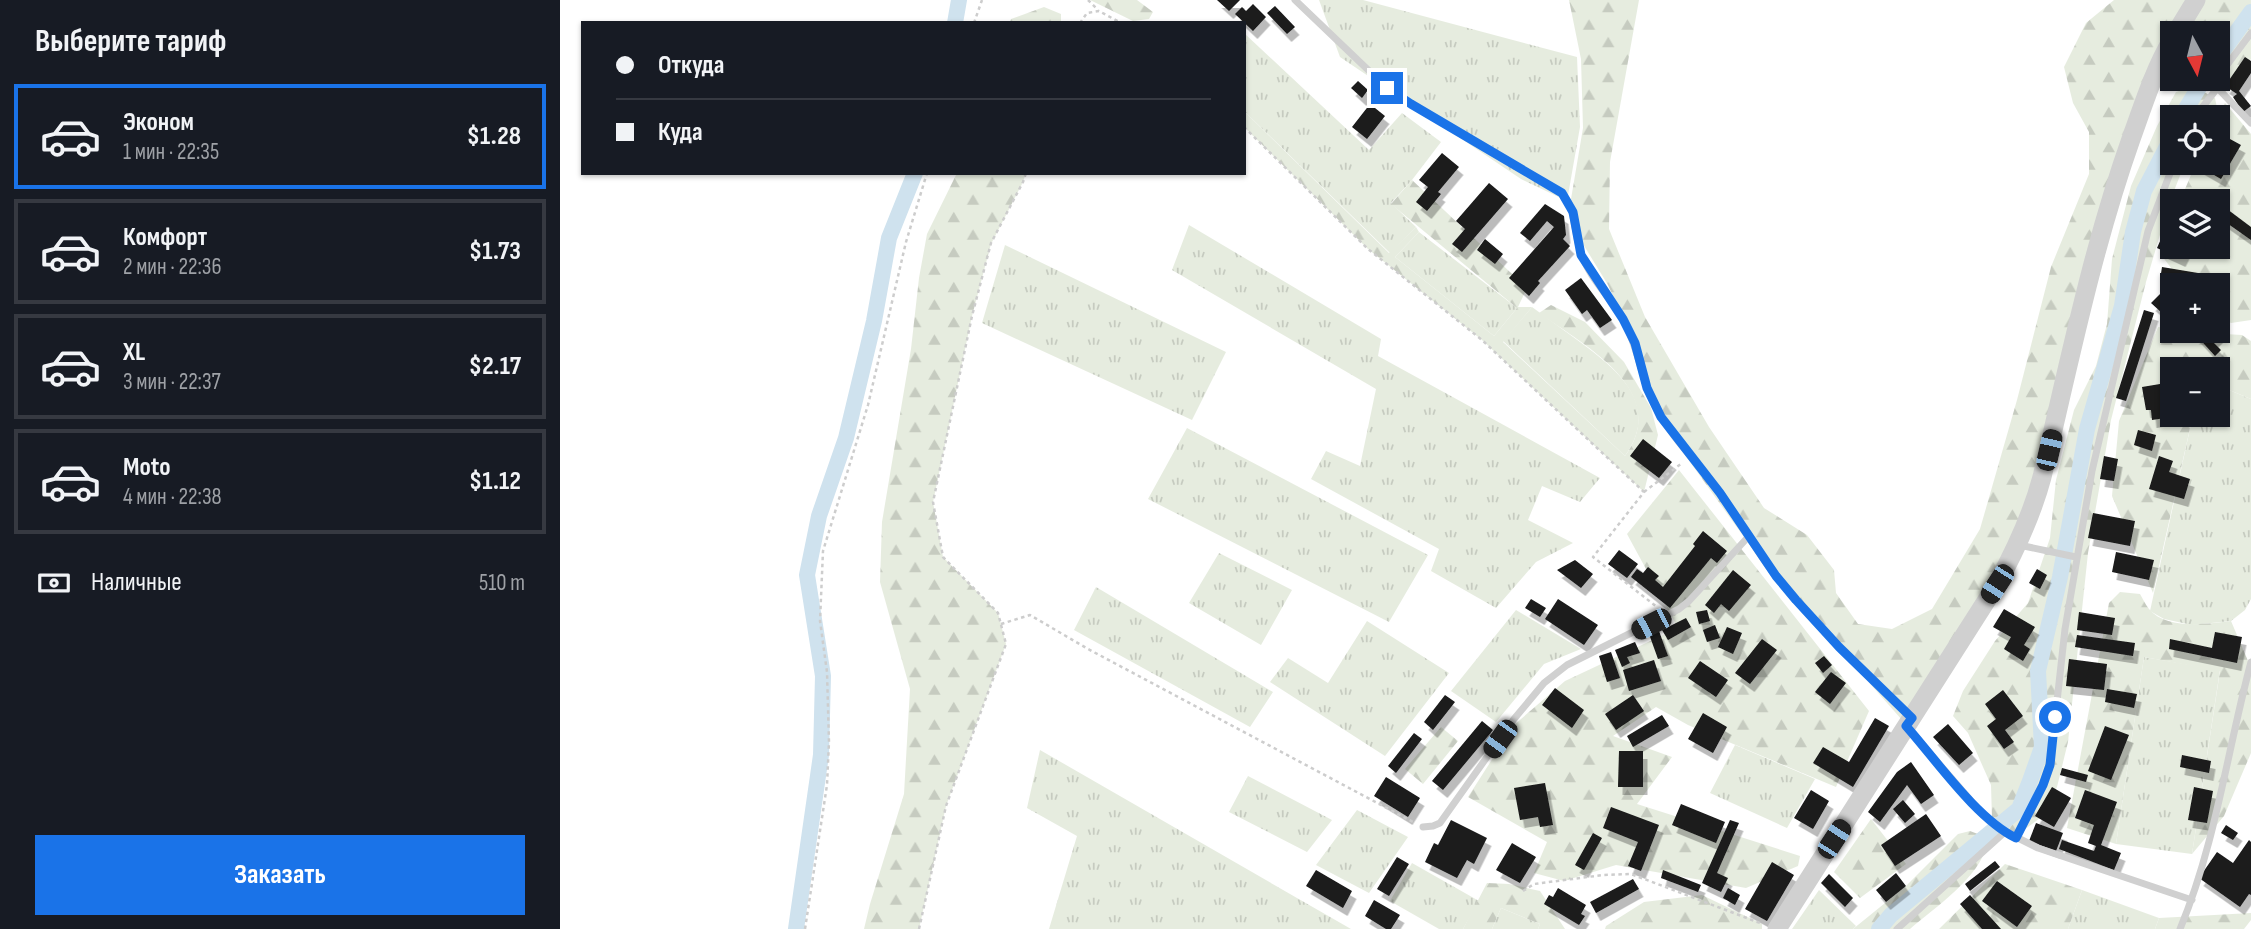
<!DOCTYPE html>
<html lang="ru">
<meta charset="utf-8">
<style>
body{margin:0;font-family:"Sofia Sans Condensed",sans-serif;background:#242831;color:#f1f3f6;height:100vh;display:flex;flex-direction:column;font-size:26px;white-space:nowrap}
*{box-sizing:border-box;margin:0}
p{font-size:23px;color:#9ea1a6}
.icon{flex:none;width:38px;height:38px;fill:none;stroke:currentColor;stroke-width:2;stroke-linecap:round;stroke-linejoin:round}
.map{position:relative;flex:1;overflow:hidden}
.details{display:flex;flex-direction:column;background:#171b24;width:560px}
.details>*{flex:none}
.hud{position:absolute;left:21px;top:21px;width:665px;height:154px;border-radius:0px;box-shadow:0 2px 5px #0004;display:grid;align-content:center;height:154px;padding:0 35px;background:#171b24}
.needle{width:46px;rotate:173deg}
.fabs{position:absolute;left:1600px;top:21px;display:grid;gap:14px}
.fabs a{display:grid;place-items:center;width:70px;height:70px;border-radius:0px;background:#171b24;box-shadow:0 2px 5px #0004;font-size:35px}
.end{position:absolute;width:32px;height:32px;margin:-16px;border:9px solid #1a73e8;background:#fff;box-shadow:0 0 0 4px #fff}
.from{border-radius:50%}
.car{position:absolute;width:21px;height:42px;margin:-21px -10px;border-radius:9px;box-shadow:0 0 5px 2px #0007;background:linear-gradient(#222 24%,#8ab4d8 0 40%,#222 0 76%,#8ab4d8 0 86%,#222 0)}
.hud b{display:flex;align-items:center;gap:24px;height:66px;font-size:26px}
.hud b+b{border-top:2px solid #363941}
.hud i{width:18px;height:18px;background:#f1f3f6}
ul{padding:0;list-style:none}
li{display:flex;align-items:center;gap:21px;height:105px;margin:0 14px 10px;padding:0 21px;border:4px solid #363941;border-radius:0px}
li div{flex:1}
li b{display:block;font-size:26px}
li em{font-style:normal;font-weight:700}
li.active{border-color:#1a73e8}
li>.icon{width:63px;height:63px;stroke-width:1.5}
h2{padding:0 35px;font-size:32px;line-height:84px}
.pay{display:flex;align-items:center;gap:18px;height:77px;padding:0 35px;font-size:26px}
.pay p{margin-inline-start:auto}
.action{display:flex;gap:14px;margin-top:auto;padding:14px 35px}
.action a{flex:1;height:80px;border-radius:0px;background:#1a73e8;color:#fff;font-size:28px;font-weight:700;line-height:80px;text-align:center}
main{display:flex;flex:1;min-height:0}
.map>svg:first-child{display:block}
.grass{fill:url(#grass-tufts)}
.forest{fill:url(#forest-firs)}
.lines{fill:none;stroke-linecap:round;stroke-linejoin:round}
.canal{stroke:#cfe2ee;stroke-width:16}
.building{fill:#1a1a1a;filter:url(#shadow)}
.path{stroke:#cdcdcd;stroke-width:2.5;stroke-dasharray:3.5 3.5;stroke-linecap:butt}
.service{stroke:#d0d0d0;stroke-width:7}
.tertiary{stroke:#d0d0d0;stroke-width:19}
.route{stroke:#1a73e8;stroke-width:9}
</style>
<main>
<section class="details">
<h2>Выберите тариф</h2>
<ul>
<li class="active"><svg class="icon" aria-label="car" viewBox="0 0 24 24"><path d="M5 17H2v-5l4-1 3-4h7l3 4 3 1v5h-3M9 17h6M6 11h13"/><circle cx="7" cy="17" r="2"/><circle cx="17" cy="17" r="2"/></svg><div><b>Эконом</b><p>1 мин · 22:35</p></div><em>$1.28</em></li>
<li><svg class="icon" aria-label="car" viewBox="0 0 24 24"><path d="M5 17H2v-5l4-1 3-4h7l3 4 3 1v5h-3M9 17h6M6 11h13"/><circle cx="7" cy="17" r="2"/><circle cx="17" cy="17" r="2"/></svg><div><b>Комфорт</b><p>2 мин · 22:36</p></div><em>$1.73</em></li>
<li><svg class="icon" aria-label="car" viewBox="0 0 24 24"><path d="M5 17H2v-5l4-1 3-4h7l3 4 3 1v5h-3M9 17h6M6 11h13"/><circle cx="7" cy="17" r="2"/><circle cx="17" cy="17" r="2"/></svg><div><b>XL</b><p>3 мин · 22:37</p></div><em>$2.17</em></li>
<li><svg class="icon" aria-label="car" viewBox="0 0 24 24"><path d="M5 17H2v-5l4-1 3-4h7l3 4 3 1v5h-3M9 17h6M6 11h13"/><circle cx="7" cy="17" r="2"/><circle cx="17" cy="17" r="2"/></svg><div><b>Moto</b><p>4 мин · 22:38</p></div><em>$1.12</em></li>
</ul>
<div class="pay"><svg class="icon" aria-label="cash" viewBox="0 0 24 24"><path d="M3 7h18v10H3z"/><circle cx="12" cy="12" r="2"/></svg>Наличные<p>510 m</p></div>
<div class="action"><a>Заказать</a></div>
</section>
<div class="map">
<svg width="1691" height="929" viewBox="0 0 1691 929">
<defs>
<pattern id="grass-tufts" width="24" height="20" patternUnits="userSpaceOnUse" patternTransform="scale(1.75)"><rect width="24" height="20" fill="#e6ecdf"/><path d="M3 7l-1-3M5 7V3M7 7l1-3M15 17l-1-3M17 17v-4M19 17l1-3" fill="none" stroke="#c6cbc0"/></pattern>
<pattern id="forest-firs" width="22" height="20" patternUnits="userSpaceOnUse" patternTransform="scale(1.75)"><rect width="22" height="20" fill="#e6ecdf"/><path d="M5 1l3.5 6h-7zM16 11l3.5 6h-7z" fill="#c6cbc0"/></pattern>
<filter id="shadow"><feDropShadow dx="4.5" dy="8" stdDeviation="0" flood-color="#0004"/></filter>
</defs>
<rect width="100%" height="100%" fill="#fff"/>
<path class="grass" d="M759,0h44l214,57 3,70 -13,74 -46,-22 -181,-122z
M684,33l125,117 33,-37 39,29 -29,38 -21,23 25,24 -26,26 -146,-142z
M629,225l192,114 -3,17 222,122 -20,24 -38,-16 -14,34 45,23 -37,19 -40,46 -65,-37 8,-22 -128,-70 15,-28 34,15 16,-77 -204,-119z
M859,232l98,76 -23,28 -99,-79z
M445,245l221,107 -34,68 -210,-97z
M972,307c16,12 32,23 48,35 39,29 81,63 45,114l-122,-115z
M1657,385l34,14v200l-6,11 -14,11 -39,4 -28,-6 -14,-8 43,-196h24z
M627,428l241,127 -39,67 -241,-123z
M659,553l73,37 -31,55 -72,-42z
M536,587l177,105 -23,35 -176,-97z
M956,610l65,39 -37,15 -48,58 -45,-31z
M807,621l82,52 -64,83 -115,-74 18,-24 40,25z
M1584,657l76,13 -28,184 -76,-10z
M1175,745l80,34 -28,49 -77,-35z
M480,750l311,179h-302l28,-93 -50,-28z
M688,776l84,44 -25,32 -78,-40z
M797,810l51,27 -39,56 -53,-28z
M852,863l67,38 -16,28h-24l-49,-28z
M1259,890l37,36 -3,3h-61z
M1522,890l77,28 -4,11h-87z
M941,908l39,16 -2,5h-46z"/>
<path class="forest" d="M530,0h47l16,12 -4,7 -16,2z
M1009,0h70l-29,162 -1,67 36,88 64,110 55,81 43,27 27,35 2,23 22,31 34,5 40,-20 48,-80 37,-129 34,-133 38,-93v-42l-16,-29 -9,-36 22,-44 28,-23h137v59l-17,24 -17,3 -10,-7h10v-46h-45l-31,85 -95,358 -136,253 -151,-171 -92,-128 -32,-85 -27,-60 -25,-41 -13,-39 13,-77 -2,-69z
M484,7l17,7v9h-52l2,-4z
M1633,86l22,12 2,10 -6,9h-39v46h13l-15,38 -24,81 -35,138 -23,133 -20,189 -11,45 -17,31 -16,12 -14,4 -18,-15 -1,-34 -23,-52 -15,-17 10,-25 32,-50 33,-38 22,-65 6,-58 18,-70 22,-44 11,-42 5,-65 19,-73 26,-60 19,-34z
M1665,103l26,31v186l-20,3 -14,-9v-29h-33l-22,-29 10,-30v21h45v-46h-37l16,-38h21v-44z
M684,111l145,142 27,-26 3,5 -24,25 99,79 23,-28 -126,-104 21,-24 115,108 -9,19h14l-29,35 122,114c47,-65 -41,-111 -86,-143l12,-8 34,17 39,40 27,46 7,27 -14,57 -162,-152 -114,-91 -124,-122z
M397,173h69l-3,9 -32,62 -19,72 -39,186 10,55 55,56 8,31 -60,162 -27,123h-55l6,-25 34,-110 6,-105 -30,-107 2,-60 29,-173 8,-71 8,-44z
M1598,327l14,1v3l70,4 9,6v58l-34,-14v-16h-45v46h21l-40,178 -41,-97 7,-75z
M1119,470l190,241 -33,76 -148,-62 -32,-18 -43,29 59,21 -35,47 163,52 -2,10 -52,22 -130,-23 -52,16 -30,-8 13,-31 -79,-45 46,-72 51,-44 113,-53 -51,-94z
M1560,592l20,2c3,5 5,10 9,15 17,21 58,15 82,12l20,47v85l-27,63 -32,38 28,-183 -76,-14 -28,187 -49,-16 42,-225z
M881,727l17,14 -35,43 -18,-15z
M1311,819l35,45 -46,34 -26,-26z
M1410,831l13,5 4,8c-7,34 -52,63 -77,85h-57l53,-43 52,-52z
M1445,864l77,26 -14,39h-129z
M927,883l22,1 31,7 25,38h-27l2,-5 -39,-16 -9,21h-29z
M1142,895l60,29v5h-157l1,-3 38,-24z
M1691,913v7l-7,9h-89l4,-11z"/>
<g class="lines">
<path class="canal" d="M395,23l4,-23
M1657,59l34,-47
M1621,117l23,-38
M236,929l25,-174 2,-79 -16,-101 12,-59 27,-78 28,-117 15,-83 26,-65
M1319,929l12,-14 128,-106 11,-28 12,-34 -4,-76 22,-94 27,-148 35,-123 11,-74 11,-41 28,-54"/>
</g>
<path class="building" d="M657,0h23l-11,11z
M693,4l13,13 -13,14 -18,-17 7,-7 4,4z
M715,6l20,21 -8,7 -20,-21z
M1685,57l6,4v12l-12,18 12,15 -8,6 -10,-15 4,-3 -12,-8z
M798,81l10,9 -6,8 -11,-10z
M810,104l15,12 -18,23 -15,-12z
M1657,132l24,13 -20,34 -26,-15 1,-1h21z
M882,153l17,14 -21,25 3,2 -14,17 -11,-9 12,-15 -9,-7z
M929,183l19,16 -46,53 -10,-8 13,-15 -9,-8z
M985,204l19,12 2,19 -3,4 7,7 -32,35 2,2 -11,13 -20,-18 45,-51 -7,-6 -17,20 -10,-8z
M1663,206l28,21v13l-34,-24z
M1610,219l2,1v27h15l-6,12 -24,-11z
M925,239l18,15 -8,10 -18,-14z
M1602,267l54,9 -1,9h-23l-32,-5z
M1021,278l31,42 -12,8 -13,-18 -5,4 -17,-24z
M1605,289l7,6v27l-21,-19z
M1584,310l10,3 -28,88 -10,-3z
M1657,324l6,7 -11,10 9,9 -6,6 -19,-21 5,-4h16z
M1612,382v35l-20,3 -1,-10h-5l-4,-23z
M1578,430l18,5 -4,16 -18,-6z
M1083,439l29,23 -13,16 -29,-22z
M1544,456l14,3 -4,22 -14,-2z
M1599,456l14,5 -4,11 21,7 -6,20 -35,-10z
M1533,513l42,8 -5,25 -42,-8z
M1143,531l24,20 -10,12 -6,-5 -41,50 -39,-31 6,-8 6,4 5,-6 11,9 -4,4 8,7 32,-41 -2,-2z
M1059,550l19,14 -11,14 -19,-14z
M1556,552l38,8 -5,20 -37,-8z
M1015,560l18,14 -12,14 -24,-18z
M1477,569l10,6 -7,14 -11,-6z
M1173,570l18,15 -22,26 -8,-7 -7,9 -9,-8z
M971,599l15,9 -6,9 -15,-9z
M998,599l40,26 -14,20 -39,-26z
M1444,609l31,18 -11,18 6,4 -7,12 -19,-12 7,-12 -18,-10z
M1147,610l3,11 -11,3 -3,-12z
M1519,612l36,6 -3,17 -35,-5z
M1126,618l5,9 -23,13 -6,-10z
M1155,625l5,13 -13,4 -4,-12z
M1167,627l15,6 -9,21 -15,-7z
M1099,631l9,25 -10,3 -9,-25z
M1655,632l27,5 -5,26 -68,-14 1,-10 42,9z
M1517,635l58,8 -2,13 -58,-9z
M1202,639l15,11 -27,34 -15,-11z
M1075,642l5,11 -13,4 3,6 -8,4 -7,-17z
M1051,652l9,26 -13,4 -8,-26z
M1264,656l8,9 -9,8 -8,-10z
M1509,659l38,5 -3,26 -38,-4z
M1094,660l7,21 -32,10 -6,-21z
M1140,661l28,19 -12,17 -28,-19z
M1271,672l15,11 -16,21 -15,-12z
M995,688l29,22 -12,18 -30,-23z
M1547,689l30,5 -3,14 -29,-6z
M1443,690l20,26 -18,14 9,12 -10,7 -17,-23 9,-7 -11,-15z
M885,695l10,7 -22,28 -9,-8z
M1073,695l11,16 -28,19 -11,-16z
M1143,713l24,14 -14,26 -25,-14z
M1102,715l7,11 -36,21 -6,-11z
M1315,718l14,8 -36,61 -40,-24 10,-16 26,15z
M922,721l11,9 -50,60 -11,-9z
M1388,724l25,29 -14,12 -26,-28z
M1545,726l24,9 -18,45 -23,-9z
M854,733l8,6 -26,34 -8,-7z
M1059,751h24v36h-25z
M1622,755l29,6 -2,12 -29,-6z
M1351,762l23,33 -13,9 -14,-19 -27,37 -12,-10 29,-40z
M1502,768l26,7 -2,7 -26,-7z
M826,777l34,21 -12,19 -34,-21z
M985,783l8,42 -13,2 -2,-10 -18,3 -6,-32z
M1492,787l19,11 -17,29 -19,-11z
M1634,787l19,4 -6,32 -19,-3z
M1251,790l18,11 -16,28 -19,-11z
M1525,790l32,12 -16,43 20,8 -7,17 -55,-21 3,-9 32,11 2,-5 -8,-3 6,-18 -19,-7z
M1343,800l12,14 -10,9 -12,-14z
M1121,804l44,18 -9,21 -44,-18z
M1051,807l48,18 -18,46 -13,-5 10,-24 -35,-14z
M1366,814l15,22 -46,30 -14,-21z
M891,820l36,18 -13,26 -7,-4 -10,18 -32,-16 9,-19 4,2z
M1170,820l9,3 -22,50 11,5 -7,14 -19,-9z
M1476,823l27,10 -7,18 -27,-10z
M1666,825l12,8 -5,7 -12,-7z
M1033,833l9,5 -18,32 -9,-5z
M1689,840l2,2v53l-2,-1 -9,13 -41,-29 18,-26 16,11z
M952,843l24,14 -16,26 -24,-13z
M837,857l12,7 -20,32 -12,-7z
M1435,861l5,6 -30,24 -5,-7z
M1212,862l22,13 -27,46 -22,-12z
M756,870l36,21 -9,17 -37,-22z
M1103,870l38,15 -3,7 -37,-14z
M1336,873l10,13 -20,16 -10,-12z
M1269,874l24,24 -8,9 -24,-24z
M1073,879l6,10 -43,24 -6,-11z
M1437,881l35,25 -15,21 -35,-26z
M998,888l28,17 -5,9 4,2 -6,9 -35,-21 5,-9 4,2z
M1168,888l12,7 -5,10 -12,-7z
M1410,895l22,24 9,10h-19l-22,-25z
M814,900l26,15 -9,14h-5l-21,-13z"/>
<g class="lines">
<path class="path" d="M528,0l10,10
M414,23l8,-23
M520,23l7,-10 12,-2 22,12
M684,127l124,122 114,91 162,152 -51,65 64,50
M1084,492l38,-29
M441,624l29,-9 58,34 325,173
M963,891l11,-7 69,-9 28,-1 129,49
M245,929l22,-144 2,-43 -2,-70 -7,-51 3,-70 45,-146 38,-163 21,-69
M359,929l27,-123 60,-162 -8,-31 -55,-56 -10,-55 39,-186 19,-73 32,-61 3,-9"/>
<path class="service" d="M735,0l92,88 24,16 151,89c15,20 11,38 19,60 8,25 30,45 43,68 14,27 17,57 31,85 17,33 45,59 67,89 19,28 35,58 56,84 40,50 88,94 133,138
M1649,79l42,44
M1635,117l23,-30 6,-18 27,-36
M1459,545l57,12
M1348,728l71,82 19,18 40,20 154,52
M863,827l10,-1 7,-3 74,-104 30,-36 23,-18 112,-56 10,-8 60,-65
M1456,838l27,-53 7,-20 15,-136 27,-158 56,-240 26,-68
M1337,929l108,-97
M1620,929c36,-86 47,-178 71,-267"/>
<path class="tertiary" d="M1616,33l20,-33
M1217,929l220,-345c19,-35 35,-69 45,-107 27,-113 50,-228 89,-338 12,-33 23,-69 41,-99"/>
</g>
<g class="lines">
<path class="route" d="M827,88l24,16 151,89 11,19 8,43 42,64 12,24 12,45 14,29 59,76 56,83 20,24 43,47 73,71 -6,8c31,35 70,92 110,112l27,-53 7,-20 5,-48"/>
</g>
</svg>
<div class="fabs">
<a><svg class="needle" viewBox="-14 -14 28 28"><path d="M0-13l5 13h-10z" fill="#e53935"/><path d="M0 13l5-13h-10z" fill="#9ea1a6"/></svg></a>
<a><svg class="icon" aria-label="locate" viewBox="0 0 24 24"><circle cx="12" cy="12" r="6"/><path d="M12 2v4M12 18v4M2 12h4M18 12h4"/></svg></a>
<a><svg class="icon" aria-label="layers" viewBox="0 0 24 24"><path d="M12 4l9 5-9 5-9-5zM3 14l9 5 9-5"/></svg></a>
<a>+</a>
<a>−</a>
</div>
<i class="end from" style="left:1495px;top:717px"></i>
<i class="end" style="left:827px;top:88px"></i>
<i class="car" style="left:1489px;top:450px;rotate:13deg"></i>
<i class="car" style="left:1437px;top:584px;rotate:213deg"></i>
<i class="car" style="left:1091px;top:624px;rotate:243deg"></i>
<i class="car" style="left:940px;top:739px;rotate:216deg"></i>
<i class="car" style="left:1274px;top:839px;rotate:33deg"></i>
<div class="hud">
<b><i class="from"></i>Откуда</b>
<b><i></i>Куда</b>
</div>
</div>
</main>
